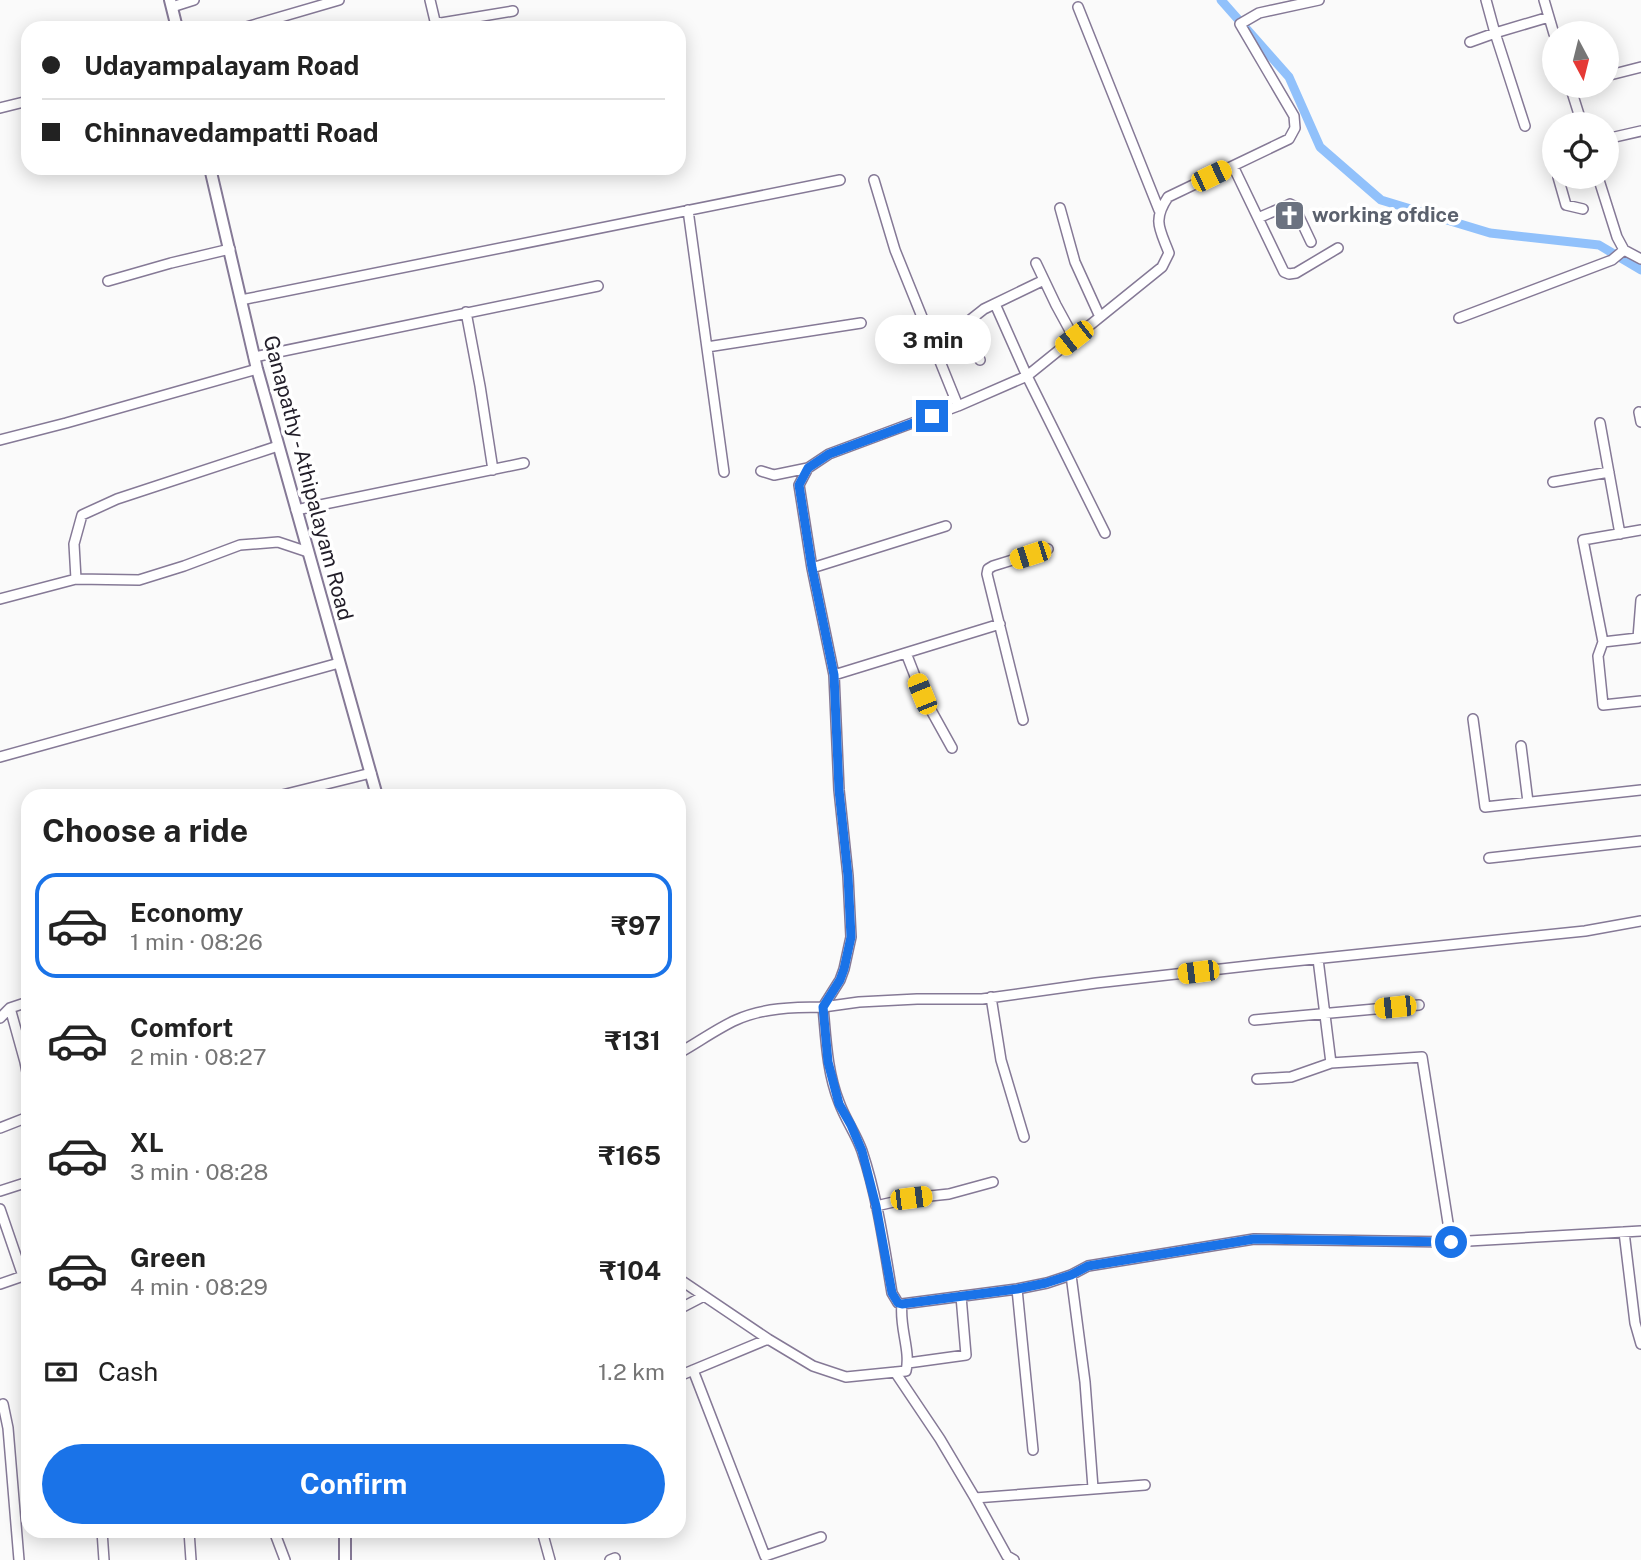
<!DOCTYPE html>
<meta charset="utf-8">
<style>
body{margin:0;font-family:"Public Sans",sans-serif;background:#f2f2f2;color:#222;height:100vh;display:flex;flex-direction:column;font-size:26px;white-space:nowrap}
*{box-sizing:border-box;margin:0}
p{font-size:23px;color:#767676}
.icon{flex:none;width:38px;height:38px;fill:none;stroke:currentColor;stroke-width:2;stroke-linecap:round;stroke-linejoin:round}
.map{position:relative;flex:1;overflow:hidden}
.panel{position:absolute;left:21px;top:789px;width:665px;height:749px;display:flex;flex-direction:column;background:#fff;border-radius:21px;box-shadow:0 4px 18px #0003}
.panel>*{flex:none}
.banner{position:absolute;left:21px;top:21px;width:665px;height:154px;border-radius:21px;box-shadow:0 4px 18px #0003;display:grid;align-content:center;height:154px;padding:0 21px;background:#fff}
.needle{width:46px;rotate:173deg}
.tools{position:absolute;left:1542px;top:21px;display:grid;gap:14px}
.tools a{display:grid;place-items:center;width:77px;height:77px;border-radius:50%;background:#fff;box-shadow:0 4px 18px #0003;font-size:35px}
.end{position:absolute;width:32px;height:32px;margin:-16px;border:9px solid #1a73e8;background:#fff;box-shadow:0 0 0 4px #fff}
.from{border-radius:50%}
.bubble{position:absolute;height:49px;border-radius:24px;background:#fff;box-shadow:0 4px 18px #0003;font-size:23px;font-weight:700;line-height:49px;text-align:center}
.car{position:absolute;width:21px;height:42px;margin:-21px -10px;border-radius:9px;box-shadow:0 0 5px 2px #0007;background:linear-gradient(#f5c518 24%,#345 0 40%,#f5c518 0 76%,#345 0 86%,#f5c518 0)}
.banner b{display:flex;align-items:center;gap:24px;height:66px;font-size:26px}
.banner b+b{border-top:2px solid #e0e0e0}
.banner i{width:18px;height:18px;background:#222}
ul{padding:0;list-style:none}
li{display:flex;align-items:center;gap:21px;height:105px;margin:0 14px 10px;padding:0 7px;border:4px solid transparent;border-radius:21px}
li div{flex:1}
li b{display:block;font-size:26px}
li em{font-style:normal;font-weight:700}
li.active{border-color:#1a73e8}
li>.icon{width:63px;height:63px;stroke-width:1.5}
h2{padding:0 21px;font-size:32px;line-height:84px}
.pay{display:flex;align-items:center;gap:18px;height:77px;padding:0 21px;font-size:26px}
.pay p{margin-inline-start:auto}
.cta{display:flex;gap:14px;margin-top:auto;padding:14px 21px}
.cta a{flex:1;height:80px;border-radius:42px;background:#1a73e8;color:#fff;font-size:28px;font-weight:700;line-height:80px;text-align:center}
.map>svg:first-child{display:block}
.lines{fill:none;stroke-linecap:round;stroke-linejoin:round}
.canal{stroke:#91c1fb;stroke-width:9}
.minor-casing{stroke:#857996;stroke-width:12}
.major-casing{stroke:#857996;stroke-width:14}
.minor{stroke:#fff;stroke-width:9}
.major{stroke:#fff;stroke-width:10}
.route{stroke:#1a73e8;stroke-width:9}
.labels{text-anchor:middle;stroke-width:7;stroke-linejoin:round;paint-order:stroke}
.worship-label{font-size:21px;font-weight:bold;fill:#5b616d;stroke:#fff;text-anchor:start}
.street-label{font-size:21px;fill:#211d28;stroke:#fff}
</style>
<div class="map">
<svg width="1641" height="1560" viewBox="0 0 1641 1560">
<rect width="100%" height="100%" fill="#fafafa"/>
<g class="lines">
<path class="canal" d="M1221,0l68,77 31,70 61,53 109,33 109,12 42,25"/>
<defs>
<path id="minor" d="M430,0l5,21 6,2 72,-12
M1486,0l9,33 54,-16
M1544,0l10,34
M172,7l22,-7
M1078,7l81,203
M243,28l96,-28
M1470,42l25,-9 30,93
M1606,76l35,-9
M1570,86l12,38
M0,108l28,-7
M1606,139l35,-8
M1233,166l51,106 5,2 7,-1 42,-25
M1558,177l8,28 17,4
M1598,177l19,60 7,13 17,9
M874,180l21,70 63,156
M1060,208l15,54 25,55
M688,210l36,262
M1258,218l28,-12 4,-2 4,2 17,36
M1036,263l20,42 18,33
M108,281l63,-18 59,-14
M241,300l599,-120
M995,304l32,72 78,157
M466,312l14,74 13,84
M1459,318l153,-58 12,-10
M965,324l15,36
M932,342l33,-18 19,-15 60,-29
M707,347l154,-24
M254,357l344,-71
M1639,412l2,10
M1600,423l20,111
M0,440l66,-17 191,-54
M761,471l13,4 34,-7
M1553,482l56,-10
M296,510l228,-47
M1641,530l-58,10 20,102 -5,14 5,49 38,-4
M812,568l134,-42
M76,579l63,1 45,-14 56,-21 38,-3 30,10
M0,599l76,-20 -2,-35 8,-29 35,-16 161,-53
M1603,642l35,-4 3,-38
M906,653l16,41 30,54
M834,675l166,-51
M1473,719l12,88 156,-17
M1023,720l-36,-146 1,-5 5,-3 55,-17
M1521,746l7,56
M0,757l339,-94
M278,796l93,-23
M1489,858l152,-17
M1318,959l13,104
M991,997l10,63 23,77
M823,1007l17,-27 4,-11 7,-32 -3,-61 -9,-86 -5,-115 -22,-107 -13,-83 9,-17 21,-14 129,-48 69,-30 135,-109 7,-14c-9,-24 -17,-32 -1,-56l121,-58 6,-11 -1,-12 -54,-92 19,-11 60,-13
M823,1007l36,-5 58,-3h65l114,-16 179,-20 310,-32 56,-10
M10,1008l15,54 3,-1
M0,1018l10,-10 18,-6
M1254,1020l165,-15
M679,1053c18,-10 39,-25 57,-33 26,-12 58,-13 87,-13 3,32 4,65 16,95 6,17 17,32 23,49 15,45 22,94 30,142l6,10 4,1 115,-15 30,-6 24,-8 17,-9 166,-27 197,3 190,-11
M25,1062l3,15
M1257,1079l34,-2 40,-14 91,-6 29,185
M0,1128l28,-11
M0,1191l28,-9
M876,1206l35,-8 38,-4 44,-12
M0,1209l23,67
M1624,1232l11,91 6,21
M1071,1275l14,107 8,106
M679,1279l89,60
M0,1284l26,-9
M1017,1289l16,161
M679,1309l25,-13
M908,1363l58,-8 -5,-59
M693,1370l72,186 56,-19
M895,1372l45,67 35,59 32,58 7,4
M679,1376l89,-37 45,27 33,11 60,-6c5,-20 -7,-44 -4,-67
M3,1404l5,24 11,132
M975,1498l170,-13
M102,1531l2,29
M189,1531l2,29
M274,1531l11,29
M542,1531l8,29
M610,1560l5,-2"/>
<path id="major" d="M170,0l7,28
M210,168l47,201 120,427
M345,1560v-29"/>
</defs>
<use href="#minor" class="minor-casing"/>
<use href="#major" class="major-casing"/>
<use href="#minor" class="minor"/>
<use href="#major" class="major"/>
</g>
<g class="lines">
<path class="route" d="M932,416l-103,38 -21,14 -9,17 13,83 22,107 5,115 9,86 3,61 -7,32 -4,11 -17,27 5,55 11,42 12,21 11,26 14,55 16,87 6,10 4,1 115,-15 29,-6 25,-8 17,-9 166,-27 197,3"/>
</g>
<defs>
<symbol id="church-square" viewBox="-11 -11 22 22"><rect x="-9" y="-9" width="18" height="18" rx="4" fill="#6b7280" stroke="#fff"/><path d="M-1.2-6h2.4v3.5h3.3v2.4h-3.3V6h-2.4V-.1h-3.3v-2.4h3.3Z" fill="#fff"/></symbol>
</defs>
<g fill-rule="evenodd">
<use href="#church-square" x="1272" y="198" width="35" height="35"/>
</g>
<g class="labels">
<g class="worship-label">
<text x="1312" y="222">working ofdice</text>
</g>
<g class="street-label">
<text transform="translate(308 478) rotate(75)" y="7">Ganapathy - Athipalayam Road</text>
</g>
</g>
</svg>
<div class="tools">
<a><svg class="needle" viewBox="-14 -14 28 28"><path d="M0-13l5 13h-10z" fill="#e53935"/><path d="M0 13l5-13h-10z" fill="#767676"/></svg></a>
<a><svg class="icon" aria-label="locate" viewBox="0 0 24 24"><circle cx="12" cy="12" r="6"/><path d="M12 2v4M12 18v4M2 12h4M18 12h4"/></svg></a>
</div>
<i class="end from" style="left:1451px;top:1242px"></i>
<i class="end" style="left:932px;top:416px"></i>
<div class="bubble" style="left:875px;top:315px;width:116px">3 min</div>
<i class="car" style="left:1211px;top:176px;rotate:64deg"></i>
<i class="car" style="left:1074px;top:338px;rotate:232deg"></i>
<i class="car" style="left:1030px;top:555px;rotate:252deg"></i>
<i class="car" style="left:922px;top:694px;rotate:338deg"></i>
<i class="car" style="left:1198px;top:972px;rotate:263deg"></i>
<i class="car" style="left:1395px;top:1007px;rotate:264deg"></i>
<i class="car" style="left:911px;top:1198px;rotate:83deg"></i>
<div class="banner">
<b><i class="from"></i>Udayampalayam Road</b>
<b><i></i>Chinnavedampatti Road</b>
</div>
<section class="panel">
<h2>Choose a ride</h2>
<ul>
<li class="active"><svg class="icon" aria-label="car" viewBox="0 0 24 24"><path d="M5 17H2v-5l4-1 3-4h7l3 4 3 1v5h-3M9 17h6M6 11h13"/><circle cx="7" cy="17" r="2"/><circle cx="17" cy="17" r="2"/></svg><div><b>Economy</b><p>1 min · 08:26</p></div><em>₹97</em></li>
<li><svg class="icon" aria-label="car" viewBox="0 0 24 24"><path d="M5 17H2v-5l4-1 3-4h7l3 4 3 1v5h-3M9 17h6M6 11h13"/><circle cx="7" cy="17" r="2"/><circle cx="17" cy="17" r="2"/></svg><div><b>Comfort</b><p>2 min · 08:27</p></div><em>₹131</em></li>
<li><svg class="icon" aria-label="car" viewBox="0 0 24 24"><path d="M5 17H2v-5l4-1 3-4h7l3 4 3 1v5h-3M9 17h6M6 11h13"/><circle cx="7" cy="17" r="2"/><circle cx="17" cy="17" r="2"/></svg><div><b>XL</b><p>3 min · 08:28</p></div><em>₹165</em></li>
<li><svg class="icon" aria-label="car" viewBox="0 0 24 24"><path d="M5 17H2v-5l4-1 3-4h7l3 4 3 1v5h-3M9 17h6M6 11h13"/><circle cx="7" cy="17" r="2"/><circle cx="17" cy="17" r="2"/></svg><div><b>Green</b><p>4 min · 08:29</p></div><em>₹104</em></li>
</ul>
<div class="pay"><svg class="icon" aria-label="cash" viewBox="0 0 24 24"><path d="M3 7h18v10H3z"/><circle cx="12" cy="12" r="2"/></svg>Cash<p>1.2 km</p></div>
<div class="cta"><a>Confirm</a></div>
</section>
</div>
